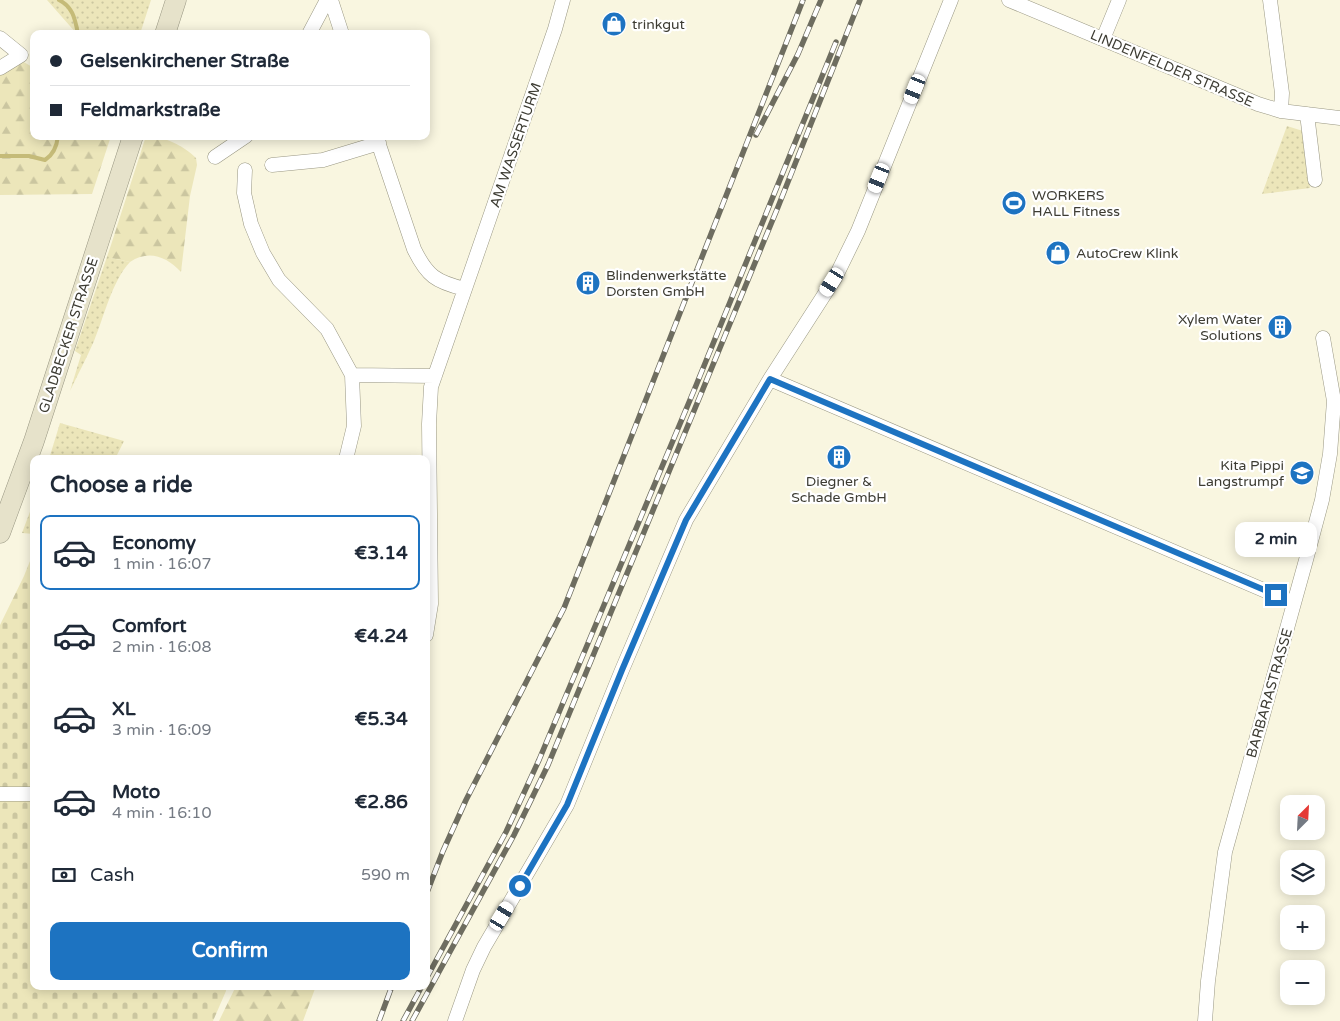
<!DOCTYPE html>
<meta charset="utf-8">
<style>
body{margin:0;font-family:"Varela Round",sans-serif;background:#f2f2f3;color:#1f2937;height:100vh;display:flex;flex-direction:column;font-size:19px;white-space:nowrap}
*{box-sizing:border-box;margin:0}
p{font-size:16px;color:#747a83}
.icon{flex:none;width:28px;height:28px;fill:none;stroke:currentColor;stroke-width:2;stroke-linecap:round;stroke-linejoin:round}
.map{position:relative;flex:1;overflow:hidden}
.sheet{position:absolute;left:30px;top:455px;width:400px;height:535px;display:flex;flex-direction:column;background:#fff;border-radius:10px;box-shadow:0 2px 12px #0003}
.sheet>*{flex:none}
.banner{position:absolute;left:30px;top:30px;width:400px;height:110px;border-radius:10px;box-shadow:0 2px 12px #0003;display:grid;align-content:center;height:110px;padding:0 20px;background:#fff}
.needle{width:32px;rotate:24deg}
.controls{position:absolute;left:1280px;top:795px;display:grid;gap:10px}
.controls a{display:grid;place-items:center;width:45px;height:45px;border-radius:10px;background:#fff;box-shadow:0 2px 12px #0003;font-size:25px}
.end{position:absolute;width:22px;height:22px;margin:-11px;border:6px solid #1d73c1;background:#fff;box-shadow:0 0 0 2px #fff}
.from{border-radius:50%}
.bubble{position:absolute;height:35px;border-radius:10px;background:#fff;box-shadow:0 2px 12px #0003;font-size:16px;font-weight:800;line-height:35px;text-align:center}
.car{position:absolute;width:15px;height:30px;margin:-15px -8px;border-radius:6px;box-shadow:0 0 4px 1px #0007;background:linear-gradient(#fff 24%,#345 0 40%,#fff 0 76%,#345 0 86%,#fff 0)}
.banner b{display:flex;align-items:center;gap:18px;height:48px;font-size:19px}
.banner b+b{border-top:1px solid #e0e1e3}
.banner i{width:12px;height:12px;background:#1f2937}
ul{padding:0;list-style:none}
li{display:flex;align-items:center;gap:15px;height:75px;margin:0 10px 8px;padding:0 10px;border:2px solid transparent;border-radius:10px}
li div{flex:1}
li b{display:block;font-size:19px}
li em{font-style:normal;font-weight:800}
li.active{border-color:#1d73c1}
li>.icon{width:45px;height:45px;stroke-width:1.5}
h2{padding:0 20px;font-size:22px;line-height:60px}
.pay{display:flex;align-items:center;gap:12px;height:55px;padding:0 20px;font-size:19px}
.pay p{margin-inline-start:auto}
.cta{display:flex;gap:10px;margin-top:auto;padding:10px 20px}
.cta a{flex:1;height:58px;border-radius:10px;background:#1d73c1;color:#fff;font-size:20px;font-weight:800;line-height:58px;text-align:center}
.map>svg:first-child{display:block}
.grass{fill:url(#grass-dots)}
.forest{fill:url(#forest-firs)}
.cemetery{fill:url(#cemetery-stones)}
.lines{fill:none;stroke-linecap:round;stroke-linejoin:round}
.stream{stroke:#c5bb78;stroke-width:4}
.street-casing{stroke:#999783;stroke-width:15}
.secondary-casing{stroke:#999783;stroke-width:21}
.street{stroke:#fff;stroke-width:14}
.secondary{stroke:#e6e2ca;stroke-width:20}
.rail-casing{stroke:#6e6d60;stroke-width:5.5}
.rail{stroke:#fff;stroke-width:4;stroke-dasharray:11;stroke-linecap:butt}
.route{stroke:#1d73c1;stroke-width:6}
.labels{text-anchor:middle;stroke-width:4.5;stroke-linejoin:round;paint-order:stroke}
.poi-label{font-size:14px;fill:#3d3c33;stroke:#fff;text-anchor:start}
.street-label{font-size:14px;fill:#3d3c33;stroke:#fff}
</style>
<div class="map">
<svg width="1340" height="1021" viewBox="0 0 1340 1021">
<defs>
<pattern id="grass-dots" width="8" height="8" patternUnits="userSpaceOnUse" patternTransform="scale(1.25)"><rect width="8" height="8" fill="#ece6ba"/><path d="M2 2h.1M6 6h.1" fill="none" stroke="#cbc6a0" stroke-width="1.8" stroke-linecap="round"/></pattern>
<pattern id="forest-firs" width="22" height="20" patternUnits="userSpaceOnUse" patternTransform="scale(1.25)"><rect width="22" height="20" fill="#ece6ba"/><path d="M5 1l3.5 6h-7zM16 11l3.5 6h-7z" fill="#cbc6a0"/></pattern>
<pattern id="cemetery-stones" width="16" height="16" patternUnits="userSpaceOnUse" patternTransform="scale(1.25)"><rect width="16" height="16" fill="#ece6ba"/><path d="M2 7V4a2 2 0 0 1 4 0v3zM10 15v-3a2 2 0 0 1 4 0v3z" fill="#cbc6a0"/></pattern>
</defs>
<rect width="100%" height="100%" fill="#f9f6e0"/>
<path class="grass" d="M47,0h104l-11,34h-63z
M1287,126l16,5 7,57 -48,6z
M111,245v13l19,4c-18,19 -26,55 -36,79 -7,16 -16,33 -24,50l11,-36 -6,-4z
M60,423l64,18 -9,18h-66z
M34,501v33l-12,-1z"/>
<path class="forest" d="M22,61l12,7v68h77l-19,58 -92,1v-120z
M146,136c18,0 38,10 50,22l1,7 -7,31 -9,76c-14,-15 -32,-23 -51,-10l-19,-4v-13z
M236,986h80l-13,35h-84z"/>
<path class="cemetery" d="M34,551v237l-34,-1v-162l24,-49z
M0,799l34,1v186h192v5l-13,30h-213z"/>
<g class="lines">
<path class="stream" d="M59,0c14,7 16,19 19,34
M0,156h29l16,4c8,-5 12,-15 13,-24"/>
<defs>
<path id="street" d="M331,0l11,34
M1009,0l249,104 23,7 59,7
M1270,0l12,93 -1,18
M309,34l18,-34
M0,38l21,17 -21,13
M1103,39l16,-39
M1307,114l8,66
M376,136l38,113c13,27 22,33 51,40
M215,157l31,-21
M272,165l51,-5 56,-17
M245,170l-1,23 7,31 12,29 16,27 48,49 25,46 2,51 -8,33
M352,375l83,1
M770,379l524,224
M426,635l5,-31 -2,-180 2,-37 124,-358 8,-29
M0,794h34
M455,1021l18,-51 11,-23 83,-142 55,-135 64,-150 84,-141 65,-101 23,-47 93,-231
M1205,1021l3,-40 17,-129 81,-292 16,-60 8,-46 4,-53 -11,-63"/>
<path id="secondary" d="M165,34l11,-34
M0,533l34,-92 99,-305"/>
</defs>
<use href="#street" class="street-casing"/>
<use href="#secondary" class="secondary-casing"/>
<use href="#street" class="street"/>
<use href="#secondary" class="secondary"/>
<defs>
<path id="rail" d="M756,135l42,-81 23,-54
M426,895l17,-44 23,-51 98,-192 239,-608
M426,979l80,-147 33,-72 156,-372 141,-346
M379,1021l13,-35
M403,1021l19,-35
M412,1021l102,-186 34,-70 230,-558 82,-207"/>
</defs>
<use href="#rail" class="rail-casing"/>
<use href="#rail" class="rail"/>
</g>
<g class="lines">
<path class="route" d="M520,886l47,-81 55,-135 64,-150 84,-141 506,216"/>
</g>
<defs>
<symbol id="shop-disc" viewBox="-11 -11 22 22"><circle r="9.5" fill="#1d73c1" stroke="#fff"/><path d="M-5-2.5h2.3a2.7 3.5 0 0 1 5.4 0H5L5.5 6h-11ZM-1.5-2.5h3a1.5 2.3 0 0 0-3 0Z" fill="#fff"/></symbol>
<symbol id="stadium-disc" viewBox="-11 -11 22 22"><circle r="9.5" fill="#1d73c1" stroke="#fff"/><path d="M0-5a6.5 5 0 1 0 0 10a6.5 5 0 1 0 0-10ZM-3.5-1.8h7v3.6h-7Z" fill="#fff"/></symbol>
<symbol id="building-disc" viewBox="-11 -11 22 22"><circle r="9.5" fill="#1d73c1" stroke="#fff"/><path d="M-4-6H4V6H1V3H-1V6H-4ZM-2.5-4.3h1.7v1.8h-1.7ZM.8-4.3h1.7v1.8H.8ZM-2.5-1h1.7V.8h-1.7ZM.8-1h1.7V.8H.8Z" fill="#fff"/></symbol>
<symbol id="school-disc" viewBox="-11 -11 22 22"><circle r="9.5" fill="#1d73c1" stroke="#fff"/><path d="M0-5L7-2L0 1L-7-2ZM-4 1L0 2.5L4 1V4Q0 6-4 4Z" fill="#fff"/></symbol>
</defs>
<g fill-rule="evenodd">
<use href="#shop-disc" x="600" y="10" width="28" height="28"/>
<use href="#stadium-disc" x="1000" y="189" width="28" height="28"/>
<use href="#shop-disc" x="1044" y="239" width="28" height="28"/>
<use href="#building-disc" x="574" y="269" width="28" height="28"/>
<use href="#building-disc" x="1266" y="313" width="28" height="28"/>
<use href="#building-disc" x="825" y="443" width="28" height="28"/>
<use href="#school-disc" x="1288" y="459" width="28" height="28"/>
</g>
<g class="labels">
<g class="poi-label">
<text x="632" y="29">trinkgut</text>
<text x="1032" y="200">WORKERS<tspan x="1032" dy="16">HALL Fitness</tspan></text>
<text x="1076" y="258">AutoCrew Klink</text>
<text x="606" y="280">Blindenwerkstätte<tspan x="606" dy="16">Dorsten GmbH</tspan></text>
<text x="1262" y="324" text-anchor="end">Xylem Water<tspan x="1262" dy="16">Solutions</tspan></text>
<text x="1284" y="470" text-anchor="end">Kita Pippi<tspan x="1284" dy="16">Langstrumpf</tspan></text>
<text x="839" y="486" text-anchor="middle">Diegner &amp;<tspan x="839" dy="16">Schade GmbH</tspan></text>
</g>
<g class="street-label">
<text transform="translate(1172 68) rotate(23)" y="5">LINDENFELDER STRASSE</text>
<text transform="translate(515 145) rotate(-71)" y="5">AM WASSERTURM</text>
<text transform="translate(68 335) rotate(-72)" y="5">GLADBECKER STRASSE</text>
<text transform="translate(1269 693) rotate(-74)" y="5">BARBARASTRASSE</text>
</g>
</g>
</svg>
<div class="controls">
<a><svg class="needle" viewBox="-14 -14 28 28"><path d="M0-13l5 13h-10z" fill="#e53935"/><path d="M0 13l5-13h-10z" fill="#747a83"/></svg></a>
<a><svg class="icon" aria-label="layers" viewBox="0 0 24 24"><path d="M12 4l9 5-9 5-9-5zM3 14l9 5 9-5"/></svg></a>
<a>+</a>
<a>−</a>
</div>
<i class="end from" style="left:520px;top:886px"></i>
<i class="end" style="left:1276px;top:595px"></i>
<div class="bubble" style="left:1235px;top:522px;width:82px">2 min</div>
<i class="car" style="left:915px;top:89px;rotate:202deg"></i>
<i class="car" style="left:879px;top:178px;rotate:202deg"></i>
<i class="car" style="left:832px;top:282px;rotate:212deg"></i>
<i class="car" style="left:502px;top:916px;rotate:31deg"></i>
<div class="banner">
<b><i class="from"></i>Gelsenkirchener Straße</b>
<b><i></i>Feldmarkstraße</b>
</div>
<section class="sheet">
<h2>Choose a ride</h2>
<ul>
<li class="active"><svg class="icon" aria-label="car" viewBox="0 0 24 24"><path d="M5 17H2v-5l4-1 3-4h7l3 4 3 1v5h-3M9 17h6M6 11h13"/><circle cx="7" cy="17" r="2"/><circle cx="17" cy="17" r="2"/></svg><div><b>Economy</b><p>1 min · 16:07</p></div><em>€3.14</em></li>
<li><svg class="icon" aria-label="car" viewBox="0 0 24 24"><path d="M5 17H2v-5l4-1 3-4h7l3 4 3 1v5h-3M9 17h6M6 11h13"/><circle cx="7" cy="17" r="2"/><circle cx="17" cy="17" r="2"/></svg><div><b>Comfort</b><p>2 min · 16:08</p></div><em>€4.24</em></li>
<li><svg class="icon" aria-label="car" viewBox="0 0 24 24"><path d="M5 17H2v-5l4-1 3-4h7l3 4 3 1v5h-3M9 17h6M6 11h13"/><circle cx="7" cy="17" r="2"/><circle cx="17" cy="17" r="2"/></svg><div><b>XL</b><p>3 min · 16:09</p></div><em>€5.34</em></li>
<li><svg class="icon" aria-label="car" viewBox="0 0 24 24"><path d="M5 17H2v-5l4-1 3-4h7l3 4 3 1v5h-3M9 17h6M6 11h13"/><circle cx="7" cy="17" r="2"/><circle cx="17" cy="17" r="2"/></svg><div><b>Moto</b><p>4 min · 16:10</p></div><em>€2.86</em></li>
</ul>
<div class="pay"><svg class="icon" aria-label="cash" viewBox="0 0 24 24"><path d="M3 7h18v10H3z"/><circle cx="12" cy="12" r="2"/></svg>Cash<p>590 m</p></div>
<div class="cta"><a>Confirm</a></div>
</section>
</div>
